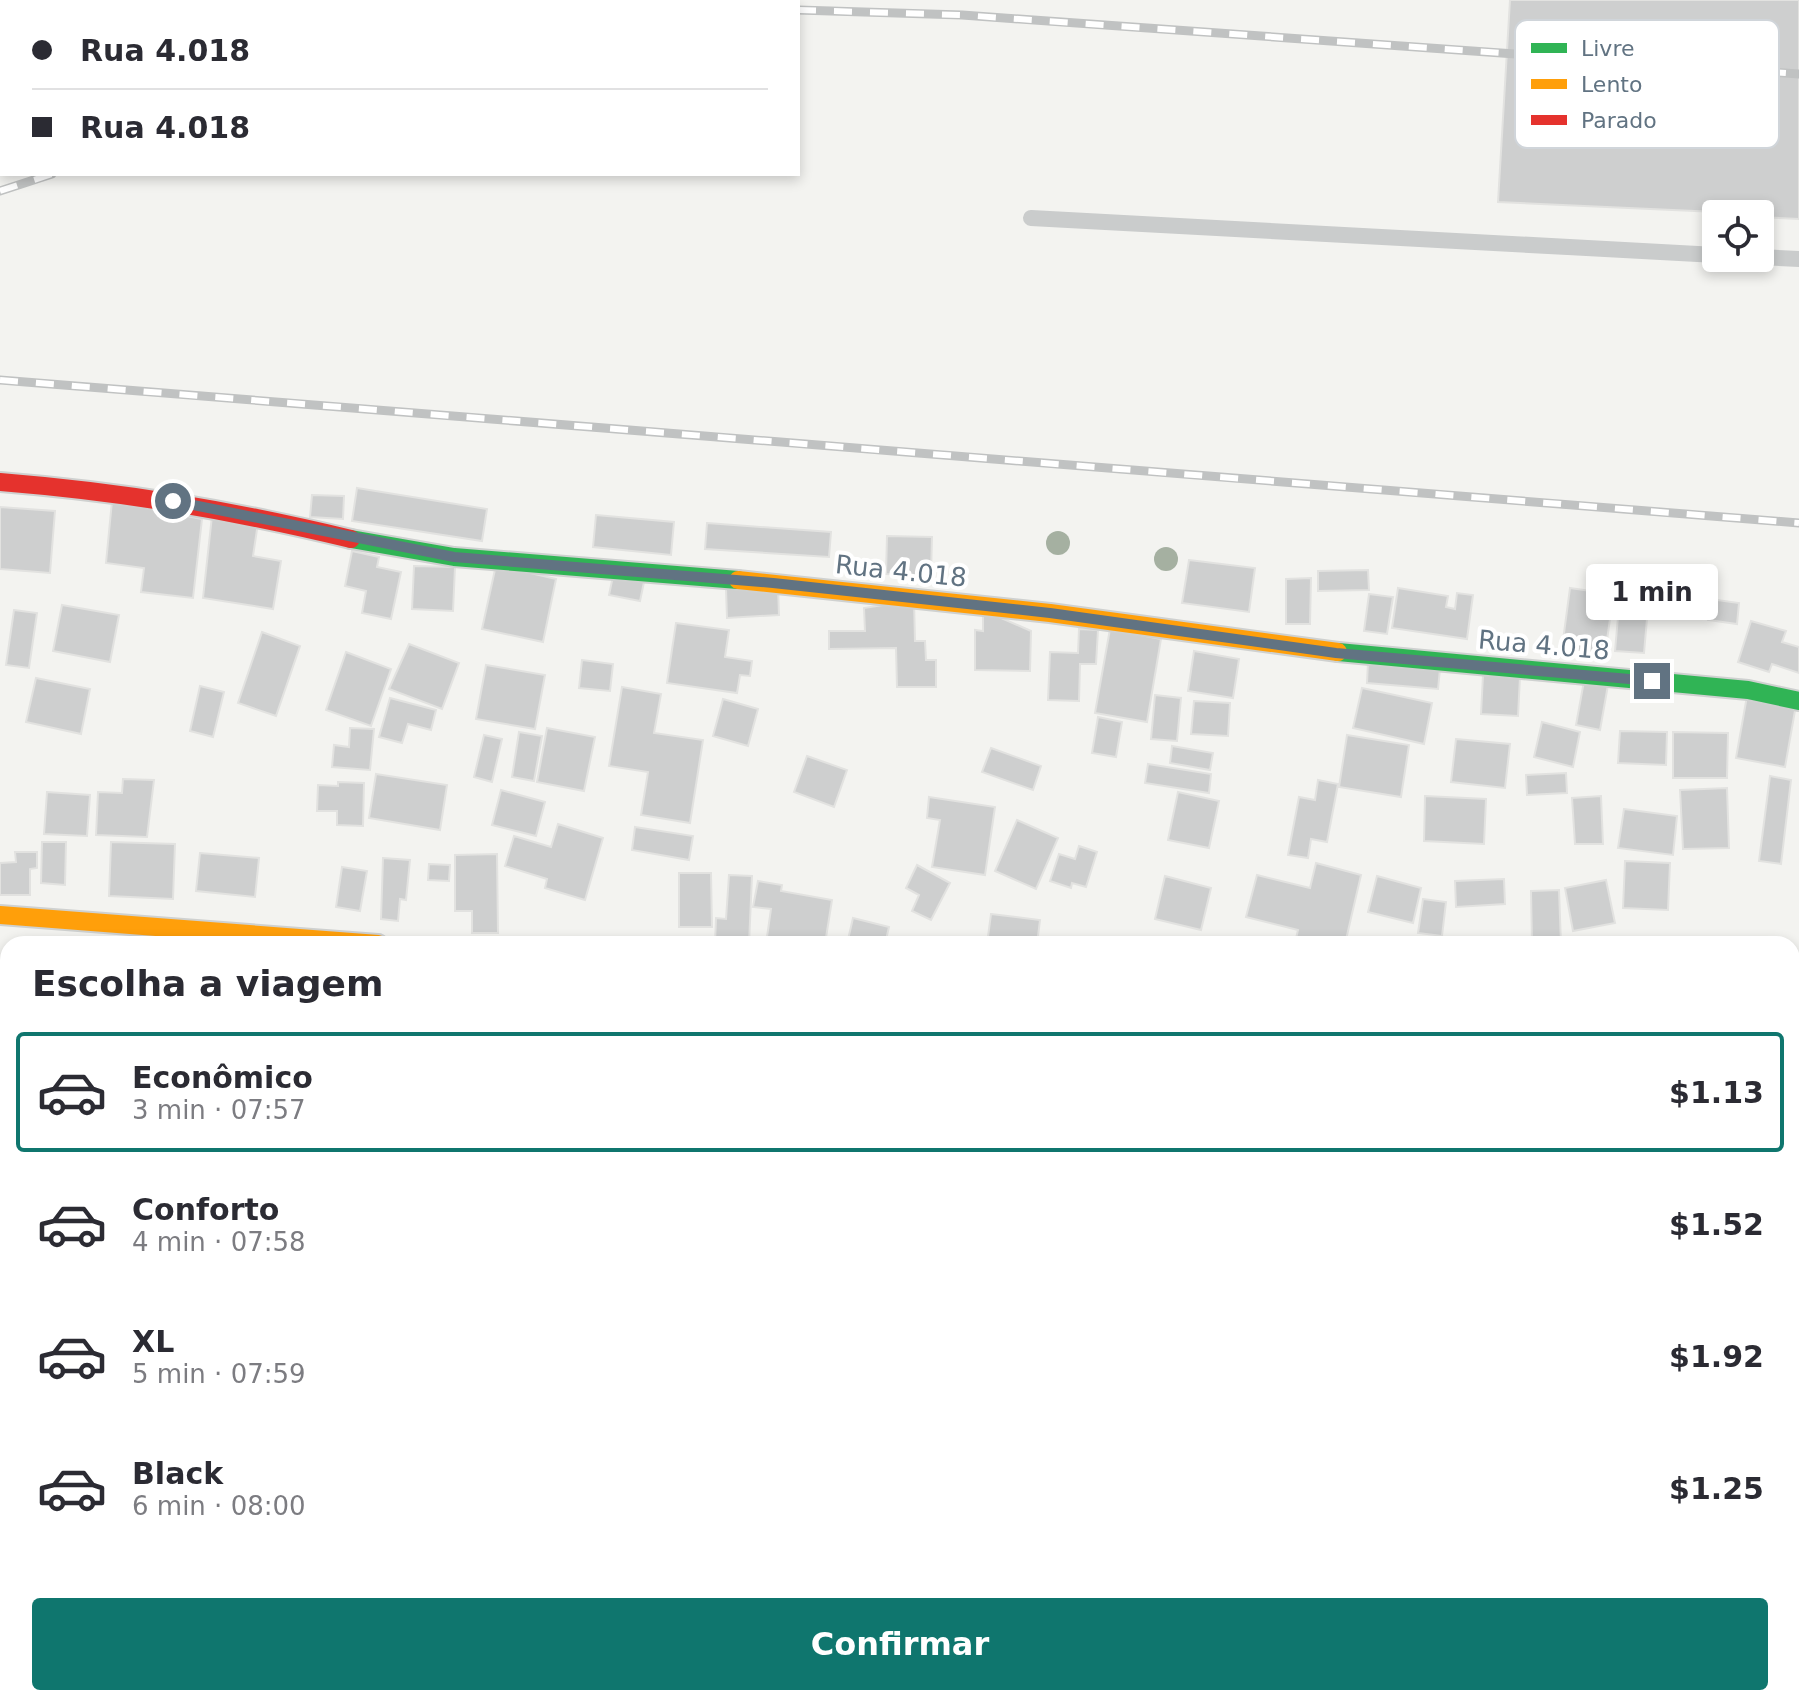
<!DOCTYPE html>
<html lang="pt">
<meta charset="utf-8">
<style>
body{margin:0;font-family:"DejaVu Sans",sans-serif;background:#f7f7f7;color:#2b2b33;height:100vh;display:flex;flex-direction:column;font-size:30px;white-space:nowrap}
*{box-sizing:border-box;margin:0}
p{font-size:26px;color:#7c7c81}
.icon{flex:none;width:44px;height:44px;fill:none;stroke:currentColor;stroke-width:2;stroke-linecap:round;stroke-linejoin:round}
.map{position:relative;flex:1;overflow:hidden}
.details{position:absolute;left:0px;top:936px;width:1800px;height:770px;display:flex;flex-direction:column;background:#fff;border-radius:24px 24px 0 0;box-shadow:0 4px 12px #0003}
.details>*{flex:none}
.banner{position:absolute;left:0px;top:0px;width:800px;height:176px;box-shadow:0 4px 12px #0003;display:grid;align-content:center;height:176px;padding:0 32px;background:#fff}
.tools{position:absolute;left:1702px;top:200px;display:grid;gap:16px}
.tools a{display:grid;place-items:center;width:72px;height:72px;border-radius:8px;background:#fff;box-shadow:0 4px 12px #0003;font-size:40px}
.end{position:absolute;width:36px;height:36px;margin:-18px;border:10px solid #617382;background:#fff;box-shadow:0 0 0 4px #fff}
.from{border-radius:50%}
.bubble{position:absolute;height:56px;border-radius:8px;background:#fff;box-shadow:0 4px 12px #0003;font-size:26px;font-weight:800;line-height:56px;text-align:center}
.banner b{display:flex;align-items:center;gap:28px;height:76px;font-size:30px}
.banner b+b{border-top:2px solid #e1e1e2}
.banner i{width:20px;height:20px;background:#2b2b33}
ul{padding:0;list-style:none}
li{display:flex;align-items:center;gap:24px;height:120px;margin:0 16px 12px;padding:0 16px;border:4px solid transparent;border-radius:8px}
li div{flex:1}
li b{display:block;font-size:30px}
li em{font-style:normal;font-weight:800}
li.selected{border-color:#0f766e}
li>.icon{width:72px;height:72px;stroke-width:1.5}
h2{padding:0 32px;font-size:36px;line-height:96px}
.button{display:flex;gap:16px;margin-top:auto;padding:16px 32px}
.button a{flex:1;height:92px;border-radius:8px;background:#0f766e;color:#fff;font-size:32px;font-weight:800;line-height:92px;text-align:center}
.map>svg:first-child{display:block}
.building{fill:#cecfcf;stroke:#e2e2e0;stroke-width:2}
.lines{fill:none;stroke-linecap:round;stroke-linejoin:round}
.fast-casing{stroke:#cfd1d0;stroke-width:22}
.slow-casing{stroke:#cfd1d0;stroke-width:22}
.jam-casing{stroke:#cfd1d0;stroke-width:22}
.lane{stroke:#cacccc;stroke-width:16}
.street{stroke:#cacccc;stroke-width:34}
.fast{stroke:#30b455;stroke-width:18}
.slow{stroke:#ff9f0a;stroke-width:18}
.jam{stroke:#e5322d;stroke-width:18}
.rail-casing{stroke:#c0c2c2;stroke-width:9}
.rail{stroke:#fff;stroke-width:6;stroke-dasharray:18;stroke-linecap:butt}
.tree{fill:#a5b0a1}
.route{stroke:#617382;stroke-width:10}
.labels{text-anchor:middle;stroke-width:8;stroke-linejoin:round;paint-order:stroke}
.street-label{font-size:26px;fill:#617382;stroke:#fff}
.key{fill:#fff;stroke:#d0d5da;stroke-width:2}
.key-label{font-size:22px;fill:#617382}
</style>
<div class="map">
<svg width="1799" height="1705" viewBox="0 0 1799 1705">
<rect width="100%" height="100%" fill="#f3f3f0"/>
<path class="building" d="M1510,0h289v219l-39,-2v-3l-262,-12z
M357,488l130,21 -5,32 -130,-20z
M312,495l32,1 -1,23 -33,-2z
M112,501l90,18 -9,79 -52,-6 3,-24 -38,-5z
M0,507l55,4 -5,62 -50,-4z
M596,515l78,7 -3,33 -78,-8z
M212,516l46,7 -5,33 28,5 -8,48 -70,-11z
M707,523l124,9 -2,25 -124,-8z
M887,536l45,1 -1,39 -45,-2z
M352,551l27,6 -2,10 24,5 -10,47 -29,-6 4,-22 -21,-5z
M1189,560l66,8 -6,44 -67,-9z
M496,565l60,14 -13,63 -61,-13z
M414,566l41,1 -2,44 -41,-2z
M1368,570l1,20 -51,1v-20z
M613,576l31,6 -4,19 -31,-6z
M1311,578l-1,46h-24v-45z
M778,587l1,28 -52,3 -1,-29z
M1398,588l50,8 -2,11 9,2 2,-16 16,2 -6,44 -75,-11z
M1570,588l35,5 -3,17 9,2 -6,42 -43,-6z
M1369,594l24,3 -6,37 -23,-3z
M1620,594l29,2 -5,57 -29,-2z
M1710,599l29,4 -2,21 -29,-4z
M914,600l1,41h10l1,19h10v27h-39l-1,-39 -67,1v-18h36l-1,-23z
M62,605l57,10 -9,47 -57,-11z
M14,610l23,3 -8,55 -23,-3z
M983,610l48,21 -1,40 -55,-1v-40l8,1z
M1751,621l35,10 -4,11 17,5v26l-27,-9 -3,8 -31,-10z
M676,623l53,7 -4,27 27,4 -2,15 -10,-1 -3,18 -70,-10z
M1079,629l19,1 -2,34h-16l-1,37 -31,-1 2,-48 28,1z
M1110,629l51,10 -14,83 -52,-9z
M262,632l38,14 -24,70 -38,-13z
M409,644l50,19 -17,46 -53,-20z
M1194,651l45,8 -6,39 -45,-7z
M346,652l45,17 -20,57 -45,-16z
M582,660l31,4 -3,27 -31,-3z
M1368,662l72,7 -2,20 -71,-6z
M486,665l59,10 -10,54 -59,-10z
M1483,675l37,2 -2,39 -37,-2z
M36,678l54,11 -9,45 -55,-12z
M1584,681l24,4 -8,45 -24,-5z
M200,686l24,6 -11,45 -23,-6z
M622,687l39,7 -7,39 49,7 -13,83 -49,-8 7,-43 -39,-6z
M1362,688l70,15 -8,41 -71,-16z
M1155,695l26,3 -4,43 -26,-2z
M1747,696l49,9 -11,62 -49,-9z
M390,698l46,12 -5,20 -23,-6 -6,19 -23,-6z
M723,699l35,10 -10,37 -35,-10z
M1194,701l36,2 -2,33 -37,-2z
M1098,717l24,5 -6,35 -24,-4z
M1542,722l38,10 -7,35 -39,-10z
M350,728l24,1 -4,41 -38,-3 2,-22 15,2z
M547,728l48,9 -11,54 -47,-9z
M1620,731l47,1 -1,33 -48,-2z
M519,732l23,4 -8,45 -22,-4z
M1673,732l55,1 -1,45h-54z
M484,735l18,4 -10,43 -18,-5z
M1347,735l62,10 -8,52 -62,-10z
M1456,739l54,5 -5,44 -54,-6z
M1172,746l41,7 -3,17 -40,-7z
M991,748l50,18 -8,24 -51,-18z
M807,756l40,14 -13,37 -40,-15z
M1148,764l63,10 -2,19 -64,-10z
M1566,773l1,20 -40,2 -1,-20z
M376,774l71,11 -7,45 -71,-12z
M1770,776l21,4 -10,84 -22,-3z
M123,779l31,1 -7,57 -51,-2 2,-43 24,1z
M1318,780l20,4 -11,58 -16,-3 -3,19 -20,-3 11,-58 16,3z
M338,782l26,1 -1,43 -26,-1v-14h-20l1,-26 20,1z
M1727,788l2,60 -46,1 -3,-59z
M501,790l44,12 -9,34 -44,-11z
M47,792l43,3 -3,41 -43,-2z
M1178,792l41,9 -10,47 -41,-8z
M1425,796l61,3 -2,45 -60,-3z
M1601,796l2,48h-28l-3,-46z
M929,797l66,10 -10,68 -53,-8 8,-47 -13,-2z
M1624,809l53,7 -4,39 -55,-7z
M1017,820l41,18 -22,51 -41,-18z
M558,824l45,14 -18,62 -40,-12 2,-9 -42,-13 9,-30 37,11z
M635,827l58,9 -4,24 -57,-10z
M42,842h24l-1,43 -24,-2z
M111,842l64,2 -2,55 -64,-3z
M1079,846l18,6 -11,35 -14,-4 -1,5 -21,-7 9,-27 16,5z
M15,852h22v16l-7,1v26h-30v-32l16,-1z
M200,853l59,5 -4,39 -59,-6z
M497,854l1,79h-26v-22h-17v-56z
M383,858l27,2 -4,40 -6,-1 -2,22 -17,-2z
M1625,861l45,2 -2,47 -45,-2z
M1316,863l45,12 -16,69 -50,-1 3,-13 -52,-13 11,-42 53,13z
M429,864l21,1 -1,16 -21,-1z
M917,865l33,18 -19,37 -19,-9 7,-16 -13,-7z
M342,867l25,4 -7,40 -24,-4z
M679,873h32l1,54h-33z
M729,875l23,1 -3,68h-34l1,-26 10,1z
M1165,876l46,12 -10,42 -46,-11z
M1377,876l44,12 -8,35 -45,-11z
M1504,879l1,25 -49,3 -1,-26z
M1606,880l9,43 -42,8 -8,-43z
M758,881l24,4 -1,6 51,9 -7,44h-59l5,-35 -18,-2z
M1559,890l2,54h-29l-1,-53z
M1423,899l23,3 -4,34 -24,-3z
M991,914l49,6 -3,24h-50z
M853,918l36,9 -4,17h-38z
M1792,1048l7,1v38l-7,-1z
M0,1165l8,2v46l-8,-2z
M0,1257l8,6v30l-8,10z
M1799,1267v49l-7,-48z
M1799,1337v66h-2l-3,-65z
M1792,1423h7v29h-7z
M1792,1471h7v60l-7,1z
M0,1511l8,5 -1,23 -7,-4z
M1792,1581l7,34v17l-7,2z
M0,1669l8,3v26h33l-3,7h-38z
M95,1698h61v7h-61z
M172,1698h48l-2,7h-46z
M344,1698h39l-2,7h-18z
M482,1698h68l-4,7h-69z
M591,1698h56l-3,7h-56z
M693,1698h40l-1,7h-40z
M911,1698h43v7h-44z
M964,1698h59l-1,7h-59z
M1034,1698h76l-1,7h-76z
M1143,1698h52v7l-53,-3z
M1302,1698h228l-1,7h-180z
M1752,1698h37l-1,7h-36z"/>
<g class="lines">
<defs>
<path id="fast" d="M351,539l103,18 284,23
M1338,652l410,38 51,11"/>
<path id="slow" d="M738,580l312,33 288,39
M0,915l378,29"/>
<path id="jam" d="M0,482c124,10 230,28 351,57"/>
</defs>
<use href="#fast" class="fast-casing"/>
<use href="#slow" class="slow-casing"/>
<use href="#jam" class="jam-casing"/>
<path class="lane" d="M1031,218l685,37
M1760,257l39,2"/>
<path class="street" d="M1792,1029h7
M0,1398l8,13
M0,1586l8,6
M239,1698l21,7"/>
<use href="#fast" class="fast"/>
<use href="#slow" class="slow"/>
<use href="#jam" class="jam"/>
<defs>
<path id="rail" d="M502,2l5,-2
M798,10l164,5 837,59
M0,191l52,-17
M0,380l1799,143"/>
</defs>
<use href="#rail" class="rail-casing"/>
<use href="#rail" class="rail"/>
</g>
<g class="tree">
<circle cx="1058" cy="543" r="12"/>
<circle cx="1166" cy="559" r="12"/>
</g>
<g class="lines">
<path class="route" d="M173,501l281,56 319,26 277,30 286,40 316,28"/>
</g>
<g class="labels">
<g class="street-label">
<text transform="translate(901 571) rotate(6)" y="9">Rua 4.018</text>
<text transform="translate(1544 645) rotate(5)" y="9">Rua 4.018</text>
</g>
</g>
<rect x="1515" y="20" width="264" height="128" rx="12" class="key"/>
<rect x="1531" y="43" width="36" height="10" fill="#30b455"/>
<rect x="1531" y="79" width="36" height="10" fill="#ff9f0a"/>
<rect x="1531" y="115" width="36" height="10" fill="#e5322d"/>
<g class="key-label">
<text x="1581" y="56">Livre</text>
<text x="1581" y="92">Lento</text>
<text x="1581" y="128">Parado</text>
</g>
</svg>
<div class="tools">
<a><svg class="icon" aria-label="locate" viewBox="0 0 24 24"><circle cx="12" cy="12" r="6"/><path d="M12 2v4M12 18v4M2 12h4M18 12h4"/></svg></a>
</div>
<i class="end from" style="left:173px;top:501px"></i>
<i class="end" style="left:1652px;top:681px"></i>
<div class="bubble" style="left:1586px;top:564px;width:132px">1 min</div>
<div class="banner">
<b><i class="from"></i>Rua 4.018</b>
<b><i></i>Rua 4.018</b>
</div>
<section class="details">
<h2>Escolha a viagem</h2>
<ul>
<li class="selected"><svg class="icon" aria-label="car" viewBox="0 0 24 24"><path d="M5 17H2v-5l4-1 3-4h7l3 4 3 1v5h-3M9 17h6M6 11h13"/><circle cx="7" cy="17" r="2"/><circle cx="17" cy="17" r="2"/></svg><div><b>Econômico</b><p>3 min · 07:57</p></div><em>$1.13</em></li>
<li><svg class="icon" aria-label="car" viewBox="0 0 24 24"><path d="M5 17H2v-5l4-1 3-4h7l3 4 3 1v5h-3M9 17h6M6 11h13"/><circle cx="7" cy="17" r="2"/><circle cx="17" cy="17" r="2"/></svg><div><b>Conforto</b><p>4 min · 07:58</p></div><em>$1.52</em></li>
<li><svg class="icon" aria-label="car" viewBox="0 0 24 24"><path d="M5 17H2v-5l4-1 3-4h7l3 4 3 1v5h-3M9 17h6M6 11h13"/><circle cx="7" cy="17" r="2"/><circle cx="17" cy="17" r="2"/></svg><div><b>XL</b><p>5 min · 07:59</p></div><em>$1.92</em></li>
<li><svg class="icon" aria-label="car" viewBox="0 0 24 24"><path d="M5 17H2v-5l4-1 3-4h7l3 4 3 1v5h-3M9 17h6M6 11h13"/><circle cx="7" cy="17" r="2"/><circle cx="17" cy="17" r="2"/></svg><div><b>Black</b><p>6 min · 08:00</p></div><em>$1.25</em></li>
</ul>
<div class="button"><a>Confirmar</a></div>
</section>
</div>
